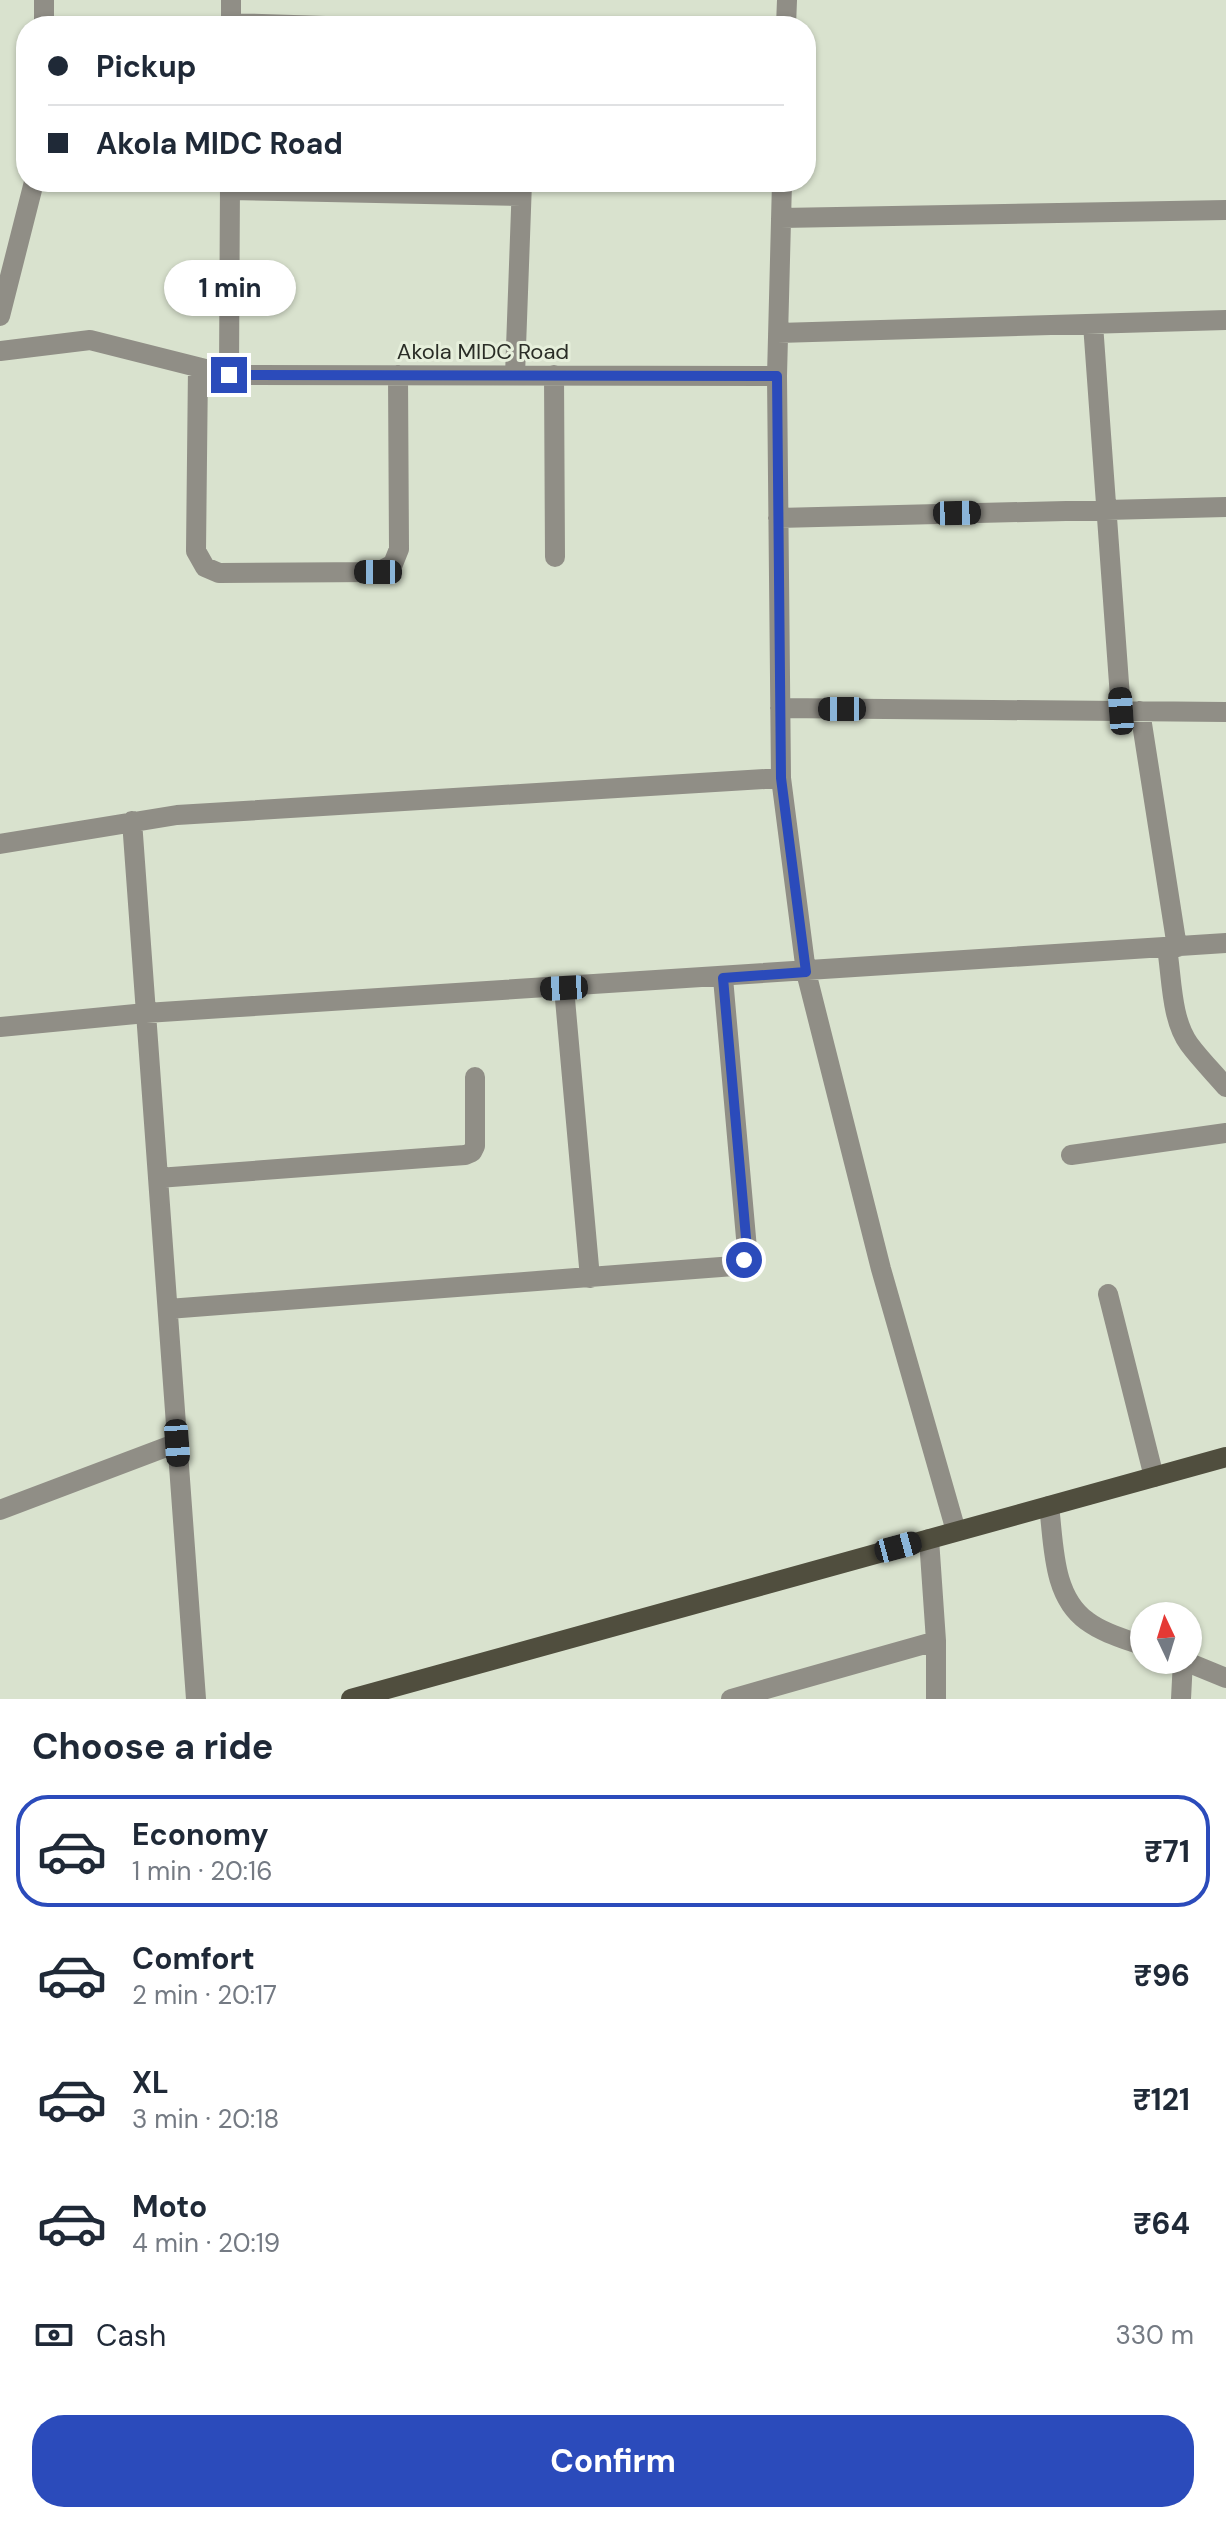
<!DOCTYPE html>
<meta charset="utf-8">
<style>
body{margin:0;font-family:"DM Sans",sans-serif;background:#f2f2f3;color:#1f2937;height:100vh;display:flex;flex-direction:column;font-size:30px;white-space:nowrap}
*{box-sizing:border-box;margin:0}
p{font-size:26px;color:#747a83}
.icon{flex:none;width:44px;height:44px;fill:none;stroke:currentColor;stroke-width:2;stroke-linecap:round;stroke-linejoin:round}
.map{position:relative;height:1699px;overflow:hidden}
.panel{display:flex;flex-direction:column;background:#fff;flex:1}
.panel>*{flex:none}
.top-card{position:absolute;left:16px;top:16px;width:800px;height:176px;border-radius:32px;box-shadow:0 2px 6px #0004;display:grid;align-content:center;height:176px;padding:0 32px;background:#fff}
.needle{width:52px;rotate:356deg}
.controls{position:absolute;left:1130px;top:1602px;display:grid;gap:16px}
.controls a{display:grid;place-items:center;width:72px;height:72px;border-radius:50%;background:#fff;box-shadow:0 2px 6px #0004;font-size:40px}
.end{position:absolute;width:36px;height:36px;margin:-18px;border:10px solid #2b4bbb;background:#fff;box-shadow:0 0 0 4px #fff}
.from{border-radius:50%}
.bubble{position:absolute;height:56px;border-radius:28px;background:#fff;box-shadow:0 2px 6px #0004;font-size:26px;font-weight:700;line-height:56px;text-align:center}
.car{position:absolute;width:24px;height:48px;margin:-24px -12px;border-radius:10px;box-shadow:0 0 6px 2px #0007;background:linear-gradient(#222 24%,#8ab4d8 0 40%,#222 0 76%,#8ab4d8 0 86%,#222 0)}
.top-card b{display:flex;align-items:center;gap:28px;height:76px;font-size:30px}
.top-card b+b{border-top:2px solid #e0e1e3}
.top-card i{width:20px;height:20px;background:#1f2937}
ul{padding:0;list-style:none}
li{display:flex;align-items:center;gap:24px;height:112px;margin:0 16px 12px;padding:0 16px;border:4px solid transparent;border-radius:32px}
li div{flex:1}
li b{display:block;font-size:30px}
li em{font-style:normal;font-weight:700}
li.current{border-color:#2b4bbb}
li>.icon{width:72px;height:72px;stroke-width:1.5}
h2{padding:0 32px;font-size:36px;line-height:96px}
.pay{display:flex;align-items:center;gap:20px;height:88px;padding:0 32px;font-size:30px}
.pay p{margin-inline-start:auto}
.primary-button{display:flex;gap:16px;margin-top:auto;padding:16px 32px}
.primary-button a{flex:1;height:92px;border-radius:32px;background:#2b4bbb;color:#fff;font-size:32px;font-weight:700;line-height:92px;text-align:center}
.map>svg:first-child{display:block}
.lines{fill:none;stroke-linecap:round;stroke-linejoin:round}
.minor{stroke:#908e86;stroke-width:20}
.major{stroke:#504e3e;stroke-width:20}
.route{stroke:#2b4bbb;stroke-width:10}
.labels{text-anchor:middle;stroke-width:6;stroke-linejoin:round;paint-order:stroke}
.street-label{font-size:22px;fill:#2a2d26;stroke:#e6efdb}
</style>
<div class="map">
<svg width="1226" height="1699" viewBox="0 0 1226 1699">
<rect width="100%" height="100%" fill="#d9e2ce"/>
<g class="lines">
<path class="minor" d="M44,0v26
M231,23l94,3
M231,26v-26
M786,26l1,-26
M230,190l291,6
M781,218l445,-8
M0,316l34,-134
M1093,324l28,387
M778,333l448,-13
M0,351l90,-11 139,35 548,1
M198,367l-2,184 9,16 14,6 159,-1 15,-8 6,-15 -1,-174
M229,375l1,-193
M515,375l7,-193
M554,375l1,182
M778,518l448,-11
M780,708l446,4
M1140,711l37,236
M781,778l25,194 75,297 75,262
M132,821l64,878
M0,844l177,-29 604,-37 -4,-402 5,-194
M1167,948c5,31 4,71 22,96 11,15 25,29 37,43
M564,988l26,290
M0,1027l146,-14 1080,-70
M1071,1155l155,-22
M158,1178l307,-23 7,-3 3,-6v-69
M1108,1294l46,183
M168,1309l566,-43 10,-6 3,-11 -24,-271
M1049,1506c5,38 3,90 38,115 16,12 38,18 57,25
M0,1510l177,-67
M929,1539l7,102v58
M1182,1660l44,18
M731,1699l205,-58
M1181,1699l2,-39"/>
<path class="major" d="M351,1699l875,-242"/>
</g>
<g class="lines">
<path class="route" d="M229,375l548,1 4,402 25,194 -83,6 24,271 -3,11"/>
</g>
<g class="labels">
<g class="street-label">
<text x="483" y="359">Akola MIDC Road</text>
</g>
</g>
</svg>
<div class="controls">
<a><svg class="needle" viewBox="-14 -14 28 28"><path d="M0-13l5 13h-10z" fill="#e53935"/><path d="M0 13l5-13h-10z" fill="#747a83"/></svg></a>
</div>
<i class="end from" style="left:744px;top:1260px"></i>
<i class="end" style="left:229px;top:375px"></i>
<div class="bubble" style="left:164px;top:260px;width:132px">1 min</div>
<i class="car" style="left:957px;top:513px;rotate:89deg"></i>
<i class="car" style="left:378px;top:572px;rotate:270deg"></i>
<i class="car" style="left:842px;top:709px;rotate:270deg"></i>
<i class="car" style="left:1121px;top:711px;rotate:356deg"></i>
<i class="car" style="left:564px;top:988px;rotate:267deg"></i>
<i class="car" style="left:177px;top:1443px;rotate:176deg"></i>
<i class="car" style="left:898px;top:1547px;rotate:75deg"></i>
<div class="top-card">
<b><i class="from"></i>Pickup</b>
<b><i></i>Akola MIDC Road</b>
</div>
</div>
<section class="panel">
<h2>Choose a ride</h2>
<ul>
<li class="current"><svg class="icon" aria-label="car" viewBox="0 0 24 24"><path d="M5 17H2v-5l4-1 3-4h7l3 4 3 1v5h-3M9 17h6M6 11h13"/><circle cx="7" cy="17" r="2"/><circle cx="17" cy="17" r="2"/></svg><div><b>Economy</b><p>1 min · 20:16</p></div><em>₹71</em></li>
<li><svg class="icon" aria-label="car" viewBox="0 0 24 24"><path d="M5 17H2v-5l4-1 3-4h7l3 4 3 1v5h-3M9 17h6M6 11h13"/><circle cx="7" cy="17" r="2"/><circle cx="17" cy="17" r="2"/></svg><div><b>Comfort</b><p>2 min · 20:17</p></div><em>₹96</em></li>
<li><svg class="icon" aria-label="car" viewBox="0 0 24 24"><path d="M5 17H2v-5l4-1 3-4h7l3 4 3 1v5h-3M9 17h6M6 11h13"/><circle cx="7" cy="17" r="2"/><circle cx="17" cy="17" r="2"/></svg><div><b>XL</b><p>3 min · 20:18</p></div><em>₹121</em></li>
<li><svg class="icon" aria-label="car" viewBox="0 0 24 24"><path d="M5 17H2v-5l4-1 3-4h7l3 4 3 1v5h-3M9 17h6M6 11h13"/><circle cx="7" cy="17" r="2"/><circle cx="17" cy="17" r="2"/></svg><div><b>Moto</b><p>4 min · 20:19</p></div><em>₹64</em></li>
</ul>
<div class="pay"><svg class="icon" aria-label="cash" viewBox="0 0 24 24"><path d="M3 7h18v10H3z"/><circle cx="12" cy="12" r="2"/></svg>Cash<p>330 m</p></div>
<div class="primary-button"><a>Confirm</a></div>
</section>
